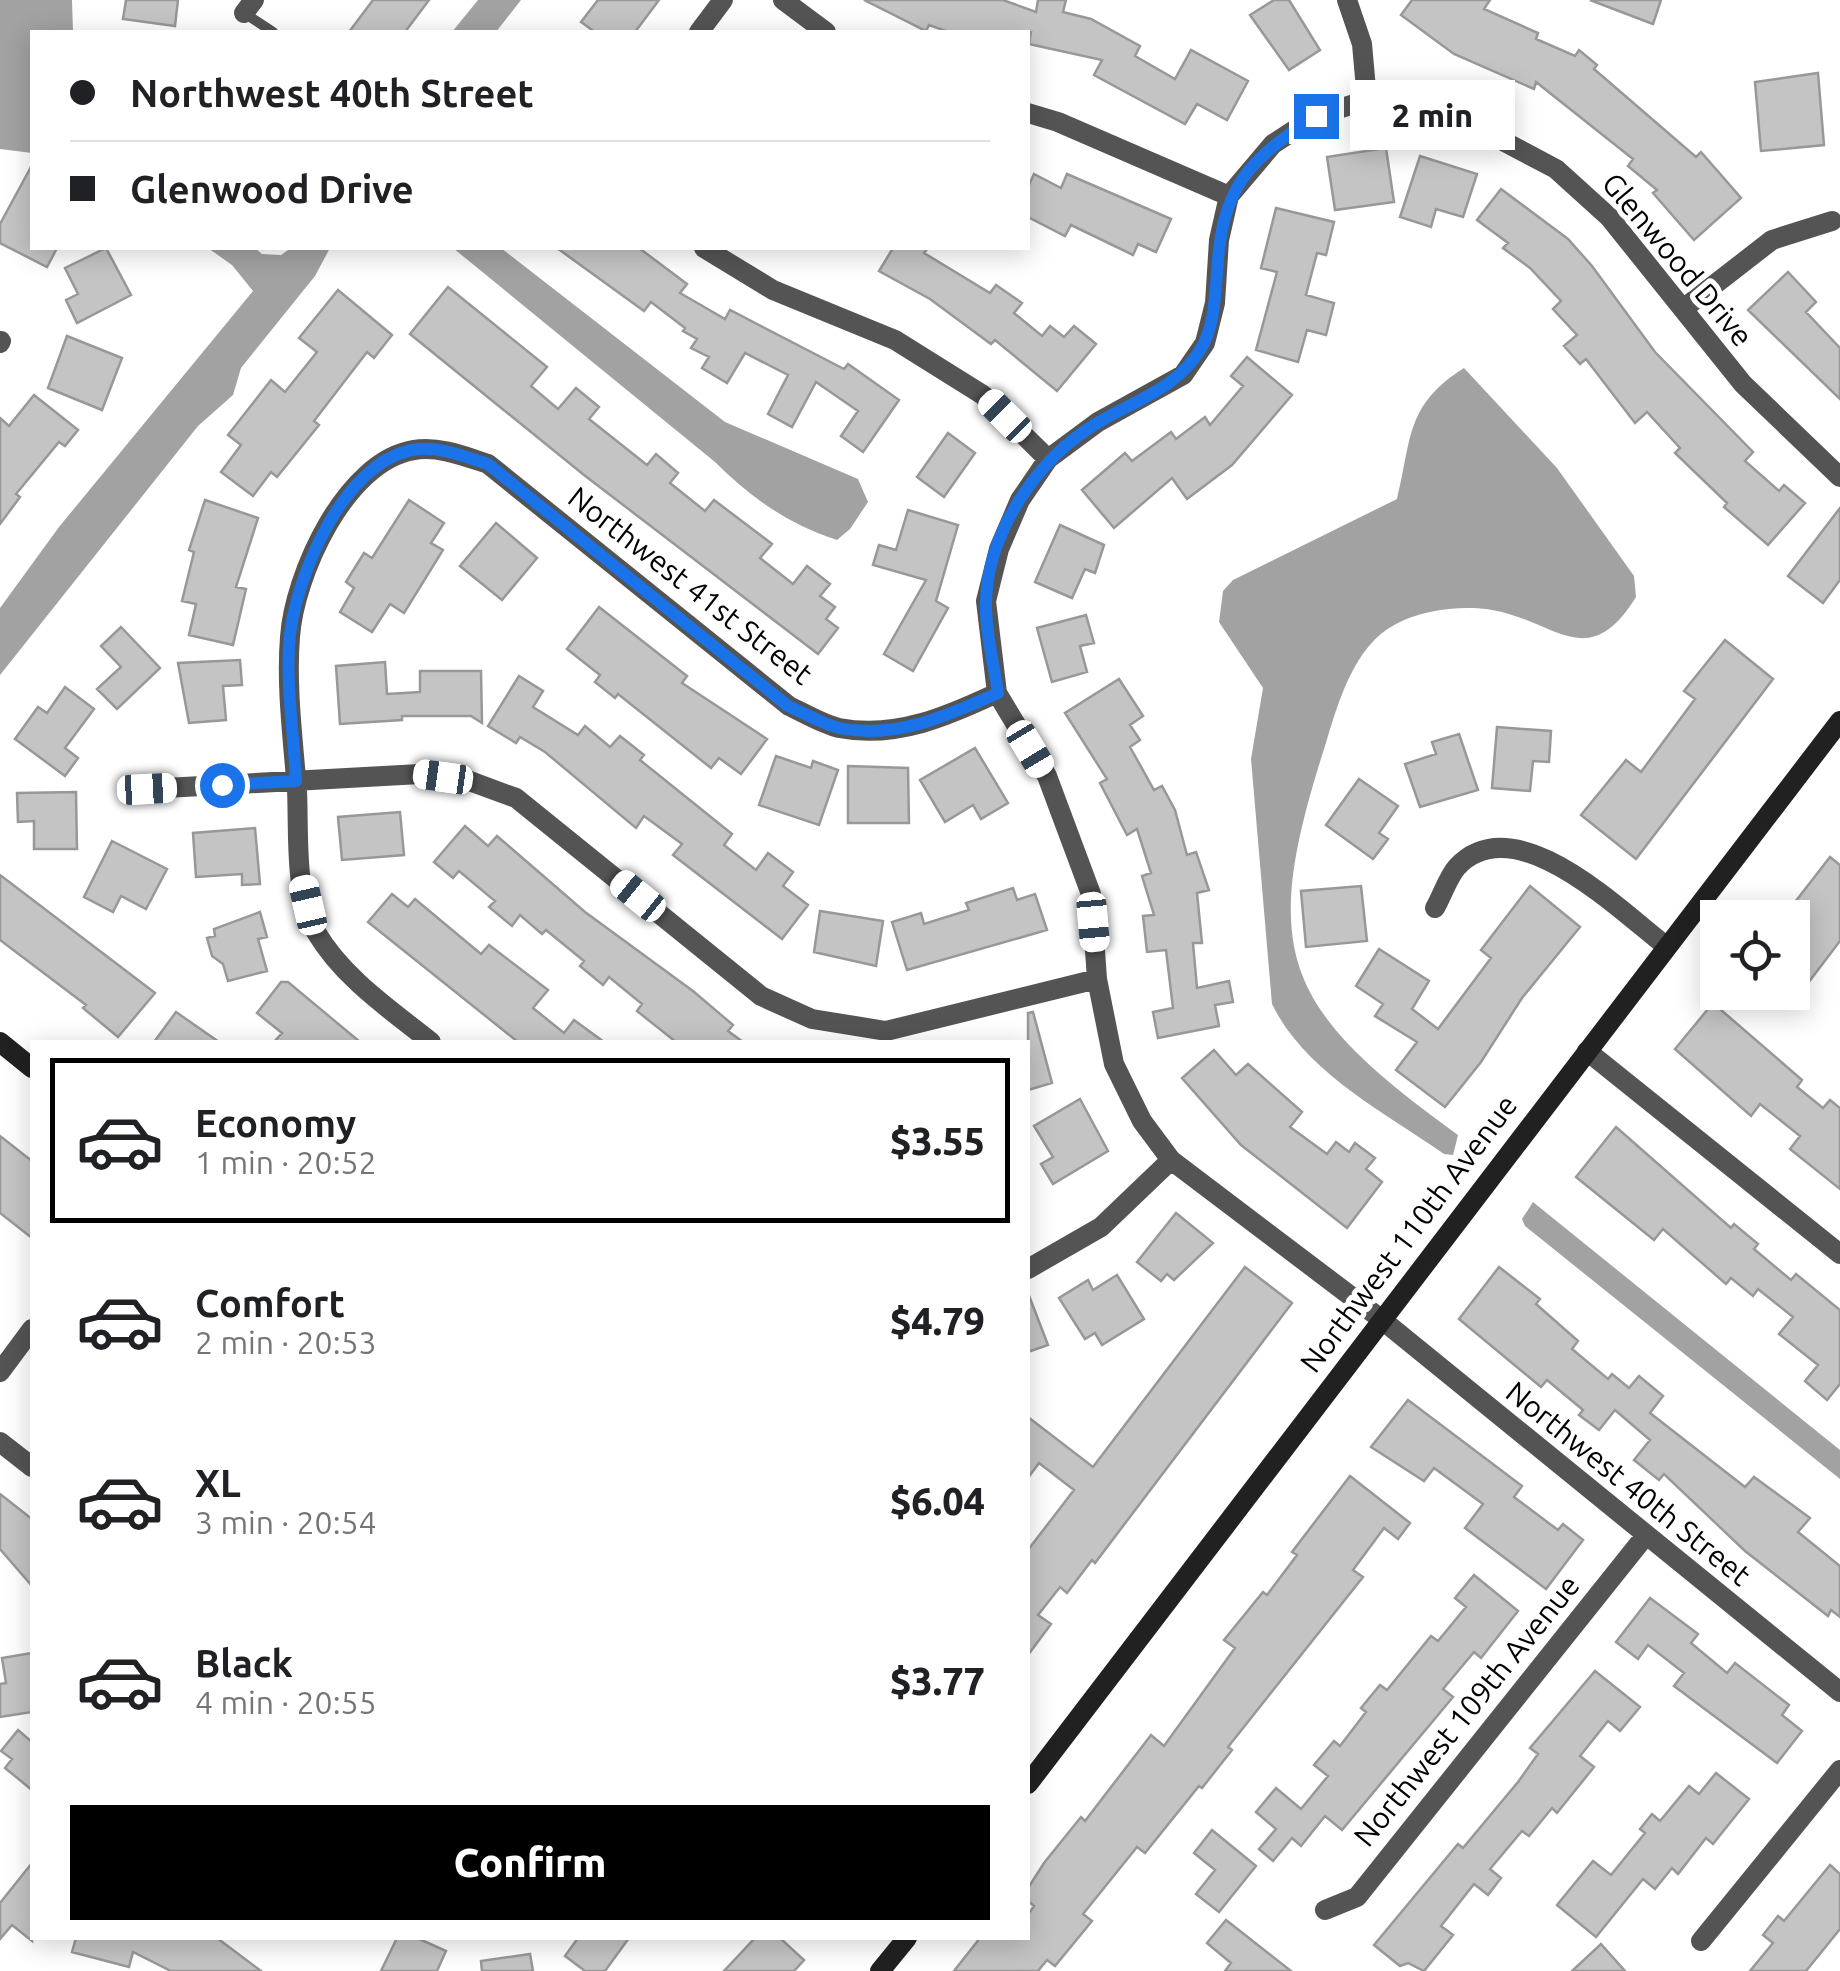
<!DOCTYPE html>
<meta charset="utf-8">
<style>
body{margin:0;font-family:Ubuntu,sans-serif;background:#f2f2f2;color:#202124;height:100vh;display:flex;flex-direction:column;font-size:38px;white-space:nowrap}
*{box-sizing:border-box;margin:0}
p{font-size:32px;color:#757577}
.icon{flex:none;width:55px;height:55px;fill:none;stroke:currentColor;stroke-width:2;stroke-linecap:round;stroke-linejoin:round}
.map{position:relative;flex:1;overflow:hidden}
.sheet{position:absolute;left:30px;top:1040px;width:1000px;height:900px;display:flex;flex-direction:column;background:#fff;border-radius:0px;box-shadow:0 5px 25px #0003}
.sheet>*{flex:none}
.top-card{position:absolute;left:30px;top:30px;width:1000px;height:220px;border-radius:0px;box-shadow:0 5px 25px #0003;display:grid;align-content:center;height:220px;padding:0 40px;background:#fff}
.tools{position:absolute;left:1700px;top:900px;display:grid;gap:20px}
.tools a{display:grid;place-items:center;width:110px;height:110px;border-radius:0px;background:#fff;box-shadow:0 5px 25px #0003;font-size:50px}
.end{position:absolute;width:45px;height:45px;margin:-22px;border:12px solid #1a73e8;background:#fff;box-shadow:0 0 0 5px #fff}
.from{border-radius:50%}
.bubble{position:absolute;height:70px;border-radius:0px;background:#fff;box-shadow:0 5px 25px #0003;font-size:32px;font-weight:800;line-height:70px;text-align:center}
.car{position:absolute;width:30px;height:60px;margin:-30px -15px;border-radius:12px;box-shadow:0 0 8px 2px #0007;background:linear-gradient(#fff 24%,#345 0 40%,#fff 0 76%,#345 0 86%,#fff 0)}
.top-card b{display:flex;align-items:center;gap:35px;height:95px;font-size:38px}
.top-card b+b{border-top:2px solid #e0e0e0}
.top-card i{width:25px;height:25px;background:#202124}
ul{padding:18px 0 0;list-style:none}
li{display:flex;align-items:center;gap:30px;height:165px;margin:0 20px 15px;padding:0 20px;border:5px solid transparent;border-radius:0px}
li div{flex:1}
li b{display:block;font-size:38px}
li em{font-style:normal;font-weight:800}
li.active{border-color:#000}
li>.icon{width:90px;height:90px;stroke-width:1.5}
.button{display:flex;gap:20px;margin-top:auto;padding:20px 40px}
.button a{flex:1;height:115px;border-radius:0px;background:#000;color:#fff;font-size:40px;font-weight:800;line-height:115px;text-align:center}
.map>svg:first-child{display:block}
.water{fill:#a2a2a2}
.building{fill:#c4c4c4;stroke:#989898;stroke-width:2.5}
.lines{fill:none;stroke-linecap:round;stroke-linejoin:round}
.lane{stroke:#545454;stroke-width:10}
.street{stroke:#545454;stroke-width:20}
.secondary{stroke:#212121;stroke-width:20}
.route{stroke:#1a73e8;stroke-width:12}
.labels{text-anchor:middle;stroke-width:10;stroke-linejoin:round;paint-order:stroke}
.street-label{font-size:30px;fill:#000;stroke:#fff}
</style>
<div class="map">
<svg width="1840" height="1971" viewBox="0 0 1840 1971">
<rect width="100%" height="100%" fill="#fff"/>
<path class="water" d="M0,0h72l1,32h-41v121l-32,-4z
M478,0h43l-25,32h-44z
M208,248h47l7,6 19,1 10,-7h39l-15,28 -74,92 -8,27 -35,31 -198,249v-67l59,-81 194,-236 -21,-26z
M453,248h48l224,174 133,57 10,23 -18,27 -13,11c-49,-16 -86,-42 -122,-78z
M1464,368l93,100 77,108 2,21c-48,78 -82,23 -144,13 -30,-5 -70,0 -96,14 -43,22 -58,80 -71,122 -67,208 -42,262 133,389l-5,20 -9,-1c-60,-42 -139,-82 -172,-150l-21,-245 12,-71 -44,-66 4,-31 10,-11 164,-81c15,-60 8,-94 67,-131z
M1533,1202l307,248v29l-315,-253 -3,-7z"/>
<path class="building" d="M126,0h52l-3,26 -52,-7z
M373,0h56l-24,32h-56z
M598,0h61l-24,32h-40l-14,-10z
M864,0h139l33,12 2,-12h28l-3,12 28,7 49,27 -5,10 40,23 16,-29 57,31 -21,39 -30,-16 -12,20 -91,-49 8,-15 -73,-16 2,-12h-82l-20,-7 -3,6z
M1274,0h15l31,50 -31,20 -39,-55z
M1412,0h78l-6,9 54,24 -2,6 39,17 4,-6 18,15 -3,4 102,88 5,-5 40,46 -47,42 -41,-47 4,-3 -29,-24 5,-7 -97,-77 -2,7 -80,-35 -53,-39z
M1590,0h71l-8,24z
M1818,73l6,72 -63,6 -6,-69z
M1386,148l8,54 -59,8 -8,-53z
M1420,156l57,18 -14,43 -27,-8 -5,18 -31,-10z
M32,165v83h25l-10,19 -47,-24v-19z
M1034,174l27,14 6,-14 104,45 -15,33 -18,-8 -5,11 -62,-30 -6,11 -37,-19v-30z
M1501,189l67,50 24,27 63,86 98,100 -8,9 34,30 5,-6 21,18 -37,42 -44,-38 3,-4 -52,-50 5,-5 -33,-36 -12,11 -49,-64 -6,5 -16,-18 13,-11 -24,-26 8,-8 -31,-33 -27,-20 5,-5 -31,-23z
M1276,208l58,14 -8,33 -9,-2 -11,42 28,8 -8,32 -19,-5 -9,32 -42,-12 21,-78 -16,-4z
M106,248l25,47 -54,28 -11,-23 12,-6 -13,-26z
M557,248h82l48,36 -7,9 45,26 5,-9 114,59 4,-5 51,36 -36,52 -22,-16 17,-25 -42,-29 -24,45 -24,-13 20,-39 -43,-22 -18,30 -25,-15 7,-11 -18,-9 6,-9 -14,-8 2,-3 -34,-26 -7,9z
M893,248h35l-4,5 66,40 6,-8 26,18 -8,10 28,23 8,-10 14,11 10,-11 22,18 -39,47 -62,-51 -4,4 -61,-45 -51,-28z
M1788,272l28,30 -10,10 34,36v51l-92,-89z
M448,287l99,80 -16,19 27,23 18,-21 23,19 -10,12 58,46 9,-11 22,19 -8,10 35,28 9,-11 58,44 -12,14 33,26 14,-18 23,18 -10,12 15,11 -9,12 12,9 -20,26 -234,-179 -174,-141z
M338,290l54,45 -18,23 -7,-6 -53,69 5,4 -42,52 -6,-5 -18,24 -32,-24 20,-27 -13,-10 43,-55 14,12 32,-40 -18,-14z
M67,336l55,22 -20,52 -54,-22z
M1247,357l45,38 -60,70 -45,34 -15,-21 -58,50 -32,-38 43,-37 7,8 39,-29 5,7 29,-22 5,8 33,-39 -12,-10z
M34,395l44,35 -13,16 -6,-4 -43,52 4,3 -20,27v-106l9,8z
M948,433l27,20 -31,44 -27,-20z
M205,500l53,18 -22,69 10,2 -13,56 -44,-10 7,-31 -14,-3 12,-49 -5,-2z
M409,500l35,23 -13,20 12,7 -39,63 -14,-9 -18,28 -32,-20 14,-24 -8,-6 18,-29 8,5z
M1840,508v72l-17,23 -35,-27z
M908,510l50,15 -22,76 12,7 -35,63 -29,-17 42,-74 -53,-15 6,-20 17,5z
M496,523l41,35 -35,42 -42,-34z
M1060,525l44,20 -9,28 -10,-4 -13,29 -37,-16z
M599,607l88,69 -5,7 85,56 -26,35 -22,-16 -8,10 -93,-74 -3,4 -20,-16 5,-7 -33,-26z
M1086,615l8,28 -14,3 7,26 -35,10 -15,-54z
M121,627l39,41 -43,41 -20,-20 24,-22 -20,-21z
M1725,640l48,39 -137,180 -55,-44 45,-55 15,12 54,-73 -11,-8z
M240,660l2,25 -19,1 3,34 -37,3 -11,-60z
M385,662l2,32 33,-2v-21h61l1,52 -11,-7h-69v4l-62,4 -4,-58z
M519,676l24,15 -10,16 45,28 7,-9 25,21 10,-11 24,19 -4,5 92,74 -8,11 32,25 12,-17 25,19 -10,14 25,19 -26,34 -109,-84 9,-11 -38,-28 -8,12 -91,-76 -25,-15 -4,6 -28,-17z
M1119,679l24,37 -13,9 10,15 -10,7 24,43 8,-4 13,24 12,45 9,-3 13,38 -12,3 5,50h-9l4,45 32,-7 4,21 -18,3 4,21 -61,12 -5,-26 20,-4 -7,-58 -19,2 -4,-36 11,-1 -12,-39 9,-3 -14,-44 -10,6 -27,-52 7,-4 -42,-66z
M65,687l29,22 -29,39 13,10 -13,18 -50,-37 23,-32 9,6z
M1497,727l54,4 -2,31 -16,-1 -3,30 -38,-3z
M1459,734l19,56 -58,17 -15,-43 31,-10 -4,-12z
M975,748l33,55 -27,16 -8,-14 -28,17 -25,-42z
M776,756l35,12 2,-7 25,9 -19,55 -60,-20z
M848,766l60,2 1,55h-61z
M1359,779l39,27 -19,27 9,6 -15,20 -47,-34z
M76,792l1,57h-43v-28l-16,1 -1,-29z
M400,812l4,43 -62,5 -4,-43z
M465,826l23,20 9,-10 88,76 108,79 40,34 -5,6 15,11h-67l-39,-31 5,-7 -33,-27 -6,8 -23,-19 4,-5 -38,-31 -4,4 -22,-19 -8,11 -23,-19 6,-6 -36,-30 -6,7 -19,-16z
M255,828l5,56 -18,1v-11l-46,3 -3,-44z
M112,841l55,28 -21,40 -25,-13 -8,16 -29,-15z
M1830,857l10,8v76l-48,63v-98z
M0,875l155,118 -37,44 -35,-29 3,-3 -86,-65z
M1361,886l6,55 -61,6 -5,-56z
M1530,886l50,41 -58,71 -41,64 -36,45 -49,-37 21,-28 -42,-26 8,-12 -27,-18 23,-37 50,32 -17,28 26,20 53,-71 -10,-8z
M1013,888l4,12 18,-6 12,36 -140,40 -15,-48 29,-9 3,11 45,-14 -3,-7z
M392,894l16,13 7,-8 66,55 8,-9 59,45 -15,18 31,25 10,-13 30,22h-86l-150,-120z
M820,911l63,10 -7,45 -62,-14z
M260,912l7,25 -9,2 9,32 -39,10 -5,-17 -11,-8 -5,-18 8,-2 -1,-7z
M281,982h7l72,60h-86l8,-9 -25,-20z
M1713,1003l89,77 -5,7 26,21 7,-8 10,8v81l-50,-40 10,-13 -40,-32 -9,12 -76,-67z
M176,1012l43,30h-65z
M1033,1012l19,71 -24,7v-77z
M1214,1050l22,25 12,-11 54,48 -12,15 37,27 9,-12 13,10 6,-9 20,15 -9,11 16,13 -35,46 -106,-83 -59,-67z
M1080,1099l28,52 -55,33 -12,-20 12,-7 -19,-31z
M1616,1127l115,101 3,-4 24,20 -4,5 37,31 5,-6 44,36v74l-13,16 -22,-19 13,-16 -39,-31 14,-17 -35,-28 -5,7 -22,-18 -5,6 -63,-55 -9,11 -78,-63z
M0,1136l32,25v77l-32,-25z
M1176,1213l37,30 -39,37 -7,-6 -6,7 -24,-19z
M1245,1267l47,36 -197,260 -3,-3 -25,33 -7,-6 -22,28 13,9 -23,31v-105l46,-60 -35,-27 -11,15v-61l65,50z
M1499,1267l41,32 -4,5 42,37 -6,8 36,30 4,-5 17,14 10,-12 24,20 -13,17 95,74 9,-10 56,41 -12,14 42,34v51l-9,-7 -3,6 -83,-65 -81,-77 -5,6 -25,-20 16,-20 -35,-30 -16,20 -20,-15 4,-5 -36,-30 -6,7 -82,-68z
M1117,1275l27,44 -42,26 -7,-12 -10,6 -26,-41 29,-18 5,10z
M1028,1293l20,52 -20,7z
M1408,1400l114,86 -8,11 44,33 5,-6 20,16 -37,49 -81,-61 18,-24 -49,-36 -10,13 -53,-34z
M1350,1476l60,47 -12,16 -14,-11 -31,42 10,7 -135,170 4,3 -30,38 -3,-2 -54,67 -8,-6 -54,67 9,7 -37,45 -8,-6 -9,11h-84l26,-33h48v-23l6,-9 -6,-5v-13l16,-25 37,-46 4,4 66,-86 13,11 71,-98 -11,-8 39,-48 4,3 30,-40 -5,-3z
M0,1494l32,25v67l-32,-37z
M1474,1575l44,36 -37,47 -7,-6 -31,37 10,8 -111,133 -17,-14 -24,30 -9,-8 -19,23 -14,-12 17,-20 -20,-17 20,-24 25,21 27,-33 -14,-11 20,-24 6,5 26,-34 -5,-4 19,-23 7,5 44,-54 7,5 28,-34 -11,-9z
M1650,1598l48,36 -7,9 36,30 8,-10 54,42 -7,10 20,16 -25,32 -103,-77 10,-13 -36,-28 -10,14 -22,-17z
M32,1653v59l-32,5v-33l6,-1 -4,-25z
M1595,1671l45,36 -20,24 -12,-10 -28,35 14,11 -37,46 -5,-5 -23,28 -7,-5 -32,38 11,9 -13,17 -14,-11 -33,42 12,9 -29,36 -16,-8 -8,3 -26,-21 84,-101 5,4 55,-66 20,-28 -8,-6z
M18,1730l14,12v48l-27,-22 7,-9 -11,-8z
M1716,1773l33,26 -36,45 -7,-6 -28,36 -6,-6 -17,21 -12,-10 -47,58 -39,-32 36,-44 18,14 34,-42 -5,-4 12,-15 8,7 29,-35 10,8z
M1212,1830l44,36 -37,46 -23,-18 19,-24 -21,-17z
M32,1863v78l-20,-16 -12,14v-36z
M1830,1865l10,9v55l-34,42h-56l23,-28 -10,-8 15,-19 6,5z
M1226,1920l65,51h-66l6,-8 -24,-20z
M76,1938h141l44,33h-90l-38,-19 -4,15 -57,-15z
M397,1938h20l29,13 -9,20h-56z
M578,1938h51l-24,33h-20l-20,-15z
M755,1938h25l24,22 -10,11h-70z
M1601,1944l24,27h-53z
M530,1954l3,17h-51l-1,-10z"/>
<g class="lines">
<path class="lane" d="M244,13l29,19"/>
<path class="street" d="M783,0l43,32
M1347,0l15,44 5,56
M244,13l10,-13
M699,32l24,-32
M1028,113l30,9 171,74
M704,248l69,42 122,50 88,55 65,64
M1683,309l89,-69 60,-19
M0,343l1,-2
M1840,477l-97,-93 -134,-167 -53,-48 -91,-48 -98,-21 -51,16 -43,28 -44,52 -10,44 -4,63 -10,40 -22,32 -85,47 -50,37 -28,41 -21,49 -13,52 11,92 50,83 44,118 6,85 17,85 28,57 29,39 210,159 459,373
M147,789l273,-15 47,6 49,18 245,198 51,23 74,12 211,-52
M1435,908c7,-12 13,-31 22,-41 58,-62 163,44 209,79
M431,1042c-40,-32 -88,-64 -115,-110 -22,-38 -17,-99 -19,-142 -4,-50 -11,-104 -7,-153 4,-61 55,-176 124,-187 25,-4 50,6 74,14l301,242c15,7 33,18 50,22 57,11 109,-12 158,-35
M1587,1051l253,203
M1028,1269l73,-42 70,-67
M0,1372l32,-43
M0,1442l32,25
M1325,1910l32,-13 289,-362
M1701,1941l139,-171"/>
<path class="secondary" d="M0,1042l32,26
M1028,1784l812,-1063
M880,1971l27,-33"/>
</g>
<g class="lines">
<path class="route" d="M222,785l74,-4c-2,-47 -11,-100 -6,-147 8,-61 53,-170 122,-184 25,-5 53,7 76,14l300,242c16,7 34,18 51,22 57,12 109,-13 159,-35 -4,-29 -13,-62 -12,-91 2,-72 53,-145 113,-180 39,-23 79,-34 103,-75 12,-21 13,-50 15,-74 5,-86 29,-111 99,-157"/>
</g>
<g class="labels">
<g class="street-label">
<text transform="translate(1677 260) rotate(50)" y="10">Glenwood Drive</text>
<text transform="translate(690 586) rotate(38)" y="10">Northwest 41st Street</text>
<text transform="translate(1409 1234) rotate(-53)" y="10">Northwest 110th Avenue</text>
<text transform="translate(1628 1484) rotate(39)" y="10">Northwest 40th Street</text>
<text transform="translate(1467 1711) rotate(-51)" y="10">Northwest 109th Avenue</text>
</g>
</g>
</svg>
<div class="tools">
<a><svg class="icon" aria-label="locate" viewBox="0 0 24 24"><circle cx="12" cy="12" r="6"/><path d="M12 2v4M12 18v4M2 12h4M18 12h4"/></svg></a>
</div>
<i class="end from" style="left:222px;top:785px"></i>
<i class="end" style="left:1316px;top:116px"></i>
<div class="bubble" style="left:1350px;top:80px;width:165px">2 min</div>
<i class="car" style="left:1005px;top:416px;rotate:315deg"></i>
<i class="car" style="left:1030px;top:749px;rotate:149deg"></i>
<i class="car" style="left:443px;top:777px;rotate:278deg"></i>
<i class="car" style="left:147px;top:789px;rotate:87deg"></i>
<i class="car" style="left:638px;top:896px;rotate:309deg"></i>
<i class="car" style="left:308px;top:905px;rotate:347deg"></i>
<i class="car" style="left:1093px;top:922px;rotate:175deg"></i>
<div class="top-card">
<b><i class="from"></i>Northwest 40th Street</b>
<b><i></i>Glenwood Drive</b>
</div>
<section class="sheet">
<ul>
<li class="active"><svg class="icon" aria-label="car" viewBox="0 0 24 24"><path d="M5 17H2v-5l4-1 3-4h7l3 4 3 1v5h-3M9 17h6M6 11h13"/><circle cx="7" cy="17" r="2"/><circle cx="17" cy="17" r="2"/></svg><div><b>Economy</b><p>1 min · 20:52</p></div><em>$3.55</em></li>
<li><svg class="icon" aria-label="car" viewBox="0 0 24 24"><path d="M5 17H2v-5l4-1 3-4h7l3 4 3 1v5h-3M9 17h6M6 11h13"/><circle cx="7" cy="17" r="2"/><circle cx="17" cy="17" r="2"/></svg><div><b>Comfort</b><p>2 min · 20:53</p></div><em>$4.79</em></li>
<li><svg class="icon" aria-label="car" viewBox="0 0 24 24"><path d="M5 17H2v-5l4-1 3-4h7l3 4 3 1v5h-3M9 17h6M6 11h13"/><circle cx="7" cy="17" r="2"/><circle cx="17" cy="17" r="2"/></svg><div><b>XL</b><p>3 min · 20:54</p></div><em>$6.04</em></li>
<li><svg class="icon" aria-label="car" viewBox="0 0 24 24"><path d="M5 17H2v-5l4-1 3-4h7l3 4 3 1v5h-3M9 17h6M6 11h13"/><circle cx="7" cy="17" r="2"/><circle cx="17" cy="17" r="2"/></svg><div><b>Black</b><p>4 min · 20:55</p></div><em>$3.77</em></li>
</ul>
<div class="button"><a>Confirm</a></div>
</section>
</div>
